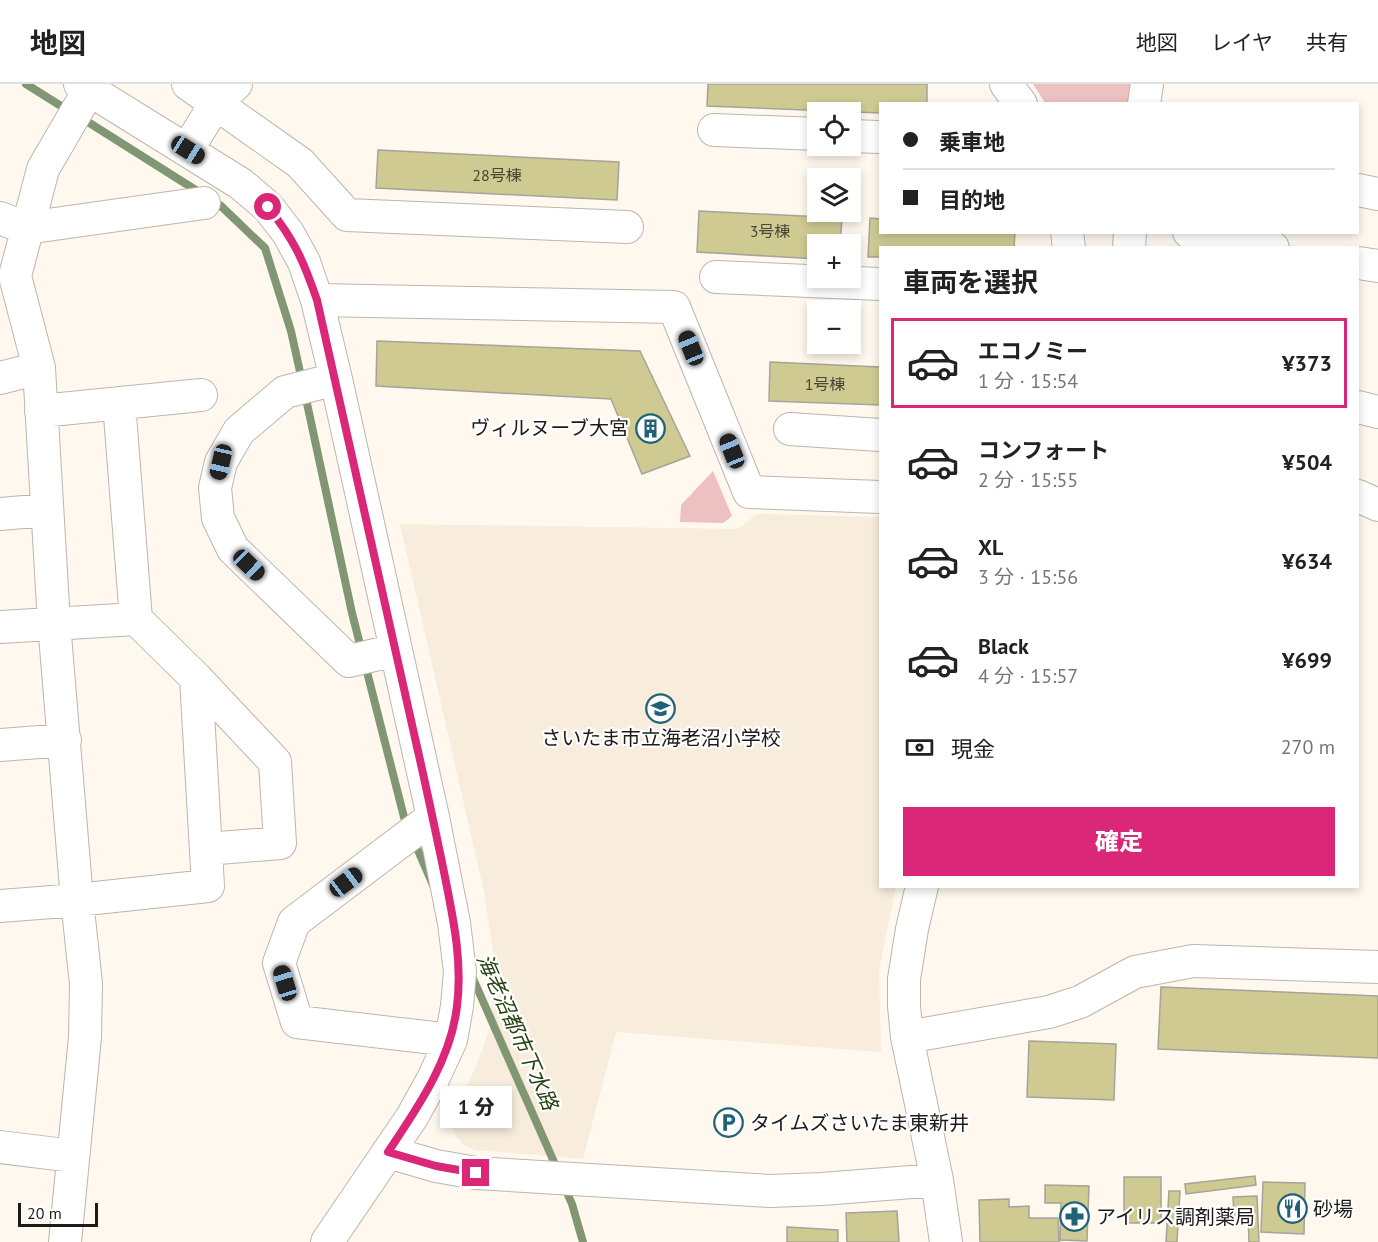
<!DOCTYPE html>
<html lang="ja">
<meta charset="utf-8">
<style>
body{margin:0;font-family:"PT Sans","Noto Sans JP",sans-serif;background:#f2f2f2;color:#222;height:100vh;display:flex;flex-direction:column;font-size:22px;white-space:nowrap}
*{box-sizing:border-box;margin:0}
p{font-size:20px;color:#767676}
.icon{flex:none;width:33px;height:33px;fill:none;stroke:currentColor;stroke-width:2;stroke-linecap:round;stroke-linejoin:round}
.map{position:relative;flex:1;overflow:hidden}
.drawer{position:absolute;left:879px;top:162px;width:480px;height:642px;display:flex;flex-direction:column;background:#fff;border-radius:0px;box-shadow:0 3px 9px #0003}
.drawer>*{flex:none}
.hud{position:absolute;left:879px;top:18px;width:480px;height:132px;border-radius:0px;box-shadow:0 3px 9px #0003;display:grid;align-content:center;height:132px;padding:0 24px;background:#fff}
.controls{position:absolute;left:807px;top:18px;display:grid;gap:12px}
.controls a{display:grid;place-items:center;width:54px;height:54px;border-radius:0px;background:#fff;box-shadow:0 3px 9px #0003;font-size:30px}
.scale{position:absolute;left:18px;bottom:15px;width:80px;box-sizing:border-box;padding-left:6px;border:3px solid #1d1a17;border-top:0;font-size:16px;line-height:21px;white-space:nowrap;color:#1d1a17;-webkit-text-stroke:4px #fff;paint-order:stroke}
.end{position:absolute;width:27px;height:27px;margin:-14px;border:8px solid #db2777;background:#fff;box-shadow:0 0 0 3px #fff}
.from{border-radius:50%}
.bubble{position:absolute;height:42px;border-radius:0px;background:#fff;box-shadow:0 3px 9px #0003;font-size:20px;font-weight:800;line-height:42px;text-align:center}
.car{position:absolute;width:18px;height:36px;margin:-18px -9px;border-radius:8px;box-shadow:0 0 4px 2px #0007;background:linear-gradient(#222 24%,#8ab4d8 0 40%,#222 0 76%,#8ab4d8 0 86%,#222 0)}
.hud b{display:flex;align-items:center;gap:21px;height:57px;font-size:22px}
.hud b+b{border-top:2px solid #e0e0e0}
.hud i{width:15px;height:15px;background:#222}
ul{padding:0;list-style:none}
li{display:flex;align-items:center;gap:18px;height:90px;margin:0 12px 9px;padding:0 12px;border:3px solid transparent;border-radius:0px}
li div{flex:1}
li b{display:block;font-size:22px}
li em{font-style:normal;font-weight:800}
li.current{border-color:#db2777}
li>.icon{width:54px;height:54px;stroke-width:1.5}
h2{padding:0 24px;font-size:27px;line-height:72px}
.pay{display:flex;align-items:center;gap:15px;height:66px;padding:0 24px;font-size:22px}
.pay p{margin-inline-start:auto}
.button{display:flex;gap:12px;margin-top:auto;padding:12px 24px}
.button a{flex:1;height:69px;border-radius:0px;background:#db2777;color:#fff;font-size:24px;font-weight:800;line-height:69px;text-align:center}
header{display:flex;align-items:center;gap:36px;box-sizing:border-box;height:84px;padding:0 30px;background:#fff;border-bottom:2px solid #e0e0e0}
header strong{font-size:28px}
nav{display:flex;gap:33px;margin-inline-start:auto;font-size:21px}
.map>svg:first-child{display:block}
.built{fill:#f8ecdc}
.green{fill:#edc1c2}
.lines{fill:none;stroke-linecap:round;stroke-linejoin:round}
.stream{stroke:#819673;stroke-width:8}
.building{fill:#ceca92;stroke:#a5a49a;stroke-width:1.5}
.minor-casing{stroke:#bcb6ad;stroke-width:34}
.minor{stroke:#fff;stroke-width:32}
.route{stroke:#db2777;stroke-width:8}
.labels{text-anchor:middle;stroke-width:4.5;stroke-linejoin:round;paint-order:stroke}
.number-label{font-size:16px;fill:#494636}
.poi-label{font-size:20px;fill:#1d1a17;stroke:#fff;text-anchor:start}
.water-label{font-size:21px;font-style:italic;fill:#274311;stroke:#fff}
</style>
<header>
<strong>地図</strong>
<nav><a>地図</a><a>レイヤ</a><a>共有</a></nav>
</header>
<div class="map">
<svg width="1378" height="1158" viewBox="0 0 1378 1158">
<rect width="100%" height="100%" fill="#fff8ee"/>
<path class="built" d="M757,430l123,3v369l16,1 -17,83 2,82 -265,-20 -33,127 -108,-9 -13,-6 -8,-11 -3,-13 26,-56 13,-37 5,-64 -11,-71 -84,-368 338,5z"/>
<path class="green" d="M1033,0h99l-2,19h-85z
M713,387l19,45 -9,7 -43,-1 1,-17z"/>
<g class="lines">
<path class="stream" d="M26,0l43,27
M80,33l141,89 44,42 26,83 11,50
M305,310l47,219 52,204 4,10
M413,755l20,46
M471,890l87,197
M564,1102l8,18 11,38"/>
</g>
<path class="building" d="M708,0h219v20h-47v9l-173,-7z
M378,66l241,12 -2,38 -241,-12z
M699,127l143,7 -2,26h-22v15l-121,-7z
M870,134l10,1v13h135l-1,16h-134v9h-12z
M377,257l263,10 50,105 -48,18 -31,-75 -235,-13z
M770,278l110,5v38l-111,-4z
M1161,903l217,9v62l-220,-9z
M1029,957l87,3 -2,56 -87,-3z
M1255,1092l1,9 -70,9 -1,-10z
M1124,1093h37v46h-37z
M1263,1098l42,1 -1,51 -43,-2z
M1045,1101l44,1 -2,55 -27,-1 1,-37h-16z
M1169,1107h11l-3,51h-11z
M1257,1112l2,46h-10l-1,-25h-14l-1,-20z
M1009,1115v8l20,-1v12h29l1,24h-79l-1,-42z
M897,1127l2,31h-52l-1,-29z
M787,1143l51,3v12h-51z"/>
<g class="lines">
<defs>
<path id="minor" d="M80,0l161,100 27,23 20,26 16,29 13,38 19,79 97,438 21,106 6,49 -3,34 -6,34 -18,39 -21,38 -85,125
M188,0l112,79 47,52 280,12
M1006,0l15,20
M1144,20l3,-20
M714,46l104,4
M850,52l30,1
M187,66l29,-47 20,-19
M1358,106l20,4
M0,134l26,10 178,-25
M1067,148l2,16
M1189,148l84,16
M1129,164l1,-16
M1358,179l20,3
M716,193l164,7
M317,216l357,7 75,185 131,5
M0,294l39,-10
M336,295l-51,13 -46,39 -18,31 -6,26 3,30 15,31 116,112 47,-11
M119,319l17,216
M1358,323l20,5
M41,327l160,-16
M790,345l90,6
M1358,412l20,9
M0,430l47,-4
M0,543l136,-8 60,59 12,208 -131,14 -77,6
M196,594l79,84 5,81 -74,6
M0,661l65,-5
M433,733l-139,105 -15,41 18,59 154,18
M922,802l-10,43 -8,50v27l3,31 30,143 9,62
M907,953l142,-25 31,-10 55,-30 58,-11 185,6
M0,1063l73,9
M388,1068l48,14 40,7 294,18 52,-2 115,-9
M65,1158l20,-205 1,-53 -9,-84 -23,-277 -15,-255 -24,-92 28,-107 46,-79"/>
</defs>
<use href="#minor" class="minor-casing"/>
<use href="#minor" class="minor"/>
</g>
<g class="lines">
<path class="route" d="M268,123c27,34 35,53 49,93 34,146 66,292 98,438 10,43 19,86 28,129 9,46 20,92 14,139 -6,54 -39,101 -69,146l48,14 40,7"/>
</g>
<defs>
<symbol id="building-ring" viewBox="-11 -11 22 22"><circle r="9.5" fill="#fff" stroke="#216276" stroke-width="1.5"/><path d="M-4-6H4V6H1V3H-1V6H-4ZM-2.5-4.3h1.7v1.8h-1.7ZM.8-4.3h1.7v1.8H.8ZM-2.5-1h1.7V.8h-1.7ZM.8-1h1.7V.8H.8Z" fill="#216276"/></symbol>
<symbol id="school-ring" viewBox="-11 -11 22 22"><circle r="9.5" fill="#fff" stroke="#216276" stroke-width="1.5"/><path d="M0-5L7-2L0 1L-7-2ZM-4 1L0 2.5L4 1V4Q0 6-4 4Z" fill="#216276"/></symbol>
<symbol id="parking-ring" viewBox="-11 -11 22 22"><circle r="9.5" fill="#fff" stroke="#216276" stroke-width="1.5"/><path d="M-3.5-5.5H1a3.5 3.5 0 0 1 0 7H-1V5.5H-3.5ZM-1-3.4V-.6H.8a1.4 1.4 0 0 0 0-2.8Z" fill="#216276"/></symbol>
<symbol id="restaurant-ring" viewBox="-11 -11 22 22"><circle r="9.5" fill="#fff" stroke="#216276" stroke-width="1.5"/><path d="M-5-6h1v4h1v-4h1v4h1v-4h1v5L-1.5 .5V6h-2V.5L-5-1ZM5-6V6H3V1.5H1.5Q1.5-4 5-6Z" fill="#216276"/></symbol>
<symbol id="pharmacy-ring" viewBox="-11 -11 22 22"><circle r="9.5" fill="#fff" stroke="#216276" stroke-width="1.5"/><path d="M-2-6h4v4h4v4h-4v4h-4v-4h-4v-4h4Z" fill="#216276"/></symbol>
</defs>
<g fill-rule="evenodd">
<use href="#building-ring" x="634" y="328" width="33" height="33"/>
<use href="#school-ring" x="644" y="608" width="33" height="33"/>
<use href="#parking-ring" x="712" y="1022" width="33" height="33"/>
<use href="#restaurant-ring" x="1276" y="1108" width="33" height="33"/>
<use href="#pharmacy-ring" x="1058" y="1116" width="33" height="33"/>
</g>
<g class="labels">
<g class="number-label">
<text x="497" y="97">28号棟</text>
<text x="770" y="153">3号棟</text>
<text x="825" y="306">1号棟</text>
</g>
<g class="poi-label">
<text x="629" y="351" text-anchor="end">ヴィルヌーブ大宮</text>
<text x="661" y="661" text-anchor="middle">さいたま市立海老沼小学校</text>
<text x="750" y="1046">タイムズさいたま東新井</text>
<text x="1313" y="1132">砂場</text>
<text x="1096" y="1140">アイリス調剤薬局</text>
</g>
<g class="water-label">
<text transform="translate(517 948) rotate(66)" y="7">海老沼都市下水路</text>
</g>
</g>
</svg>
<div class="controls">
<a><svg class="icon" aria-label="locate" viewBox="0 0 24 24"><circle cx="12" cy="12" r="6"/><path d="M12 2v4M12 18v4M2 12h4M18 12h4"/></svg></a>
<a><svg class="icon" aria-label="layers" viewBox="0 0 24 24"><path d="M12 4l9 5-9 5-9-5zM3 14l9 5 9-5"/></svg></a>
<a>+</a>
<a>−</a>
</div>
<div class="scale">20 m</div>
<i class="end from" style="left:268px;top:123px"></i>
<i class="end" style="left:476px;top:1089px"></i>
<div class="bubble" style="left:440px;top:1002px;width:72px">1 分</div>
<i class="car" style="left:188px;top:66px;rotate:122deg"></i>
<i class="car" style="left:691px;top:264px;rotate:338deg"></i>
<i class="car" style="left:732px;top:367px;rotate:338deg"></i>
<i class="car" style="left:221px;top:378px;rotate:193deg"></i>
<i class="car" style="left:249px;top:481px;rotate:134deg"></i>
<i class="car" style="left:346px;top:798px;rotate:53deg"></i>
<i class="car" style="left:285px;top:899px;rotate:343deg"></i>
<div class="hud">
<b><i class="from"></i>乗車地</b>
<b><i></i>目的地</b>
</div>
<section class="drawer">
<h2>車両を選択</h2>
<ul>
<li class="current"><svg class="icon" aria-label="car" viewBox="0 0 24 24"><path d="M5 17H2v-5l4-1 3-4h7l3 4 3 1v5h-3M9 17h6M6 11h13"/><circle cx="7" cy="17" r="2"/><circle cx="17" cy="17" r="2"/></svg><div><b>エコノミー</b><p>1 分 · 15:54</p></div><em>¥373</em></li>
<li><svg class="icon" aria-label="car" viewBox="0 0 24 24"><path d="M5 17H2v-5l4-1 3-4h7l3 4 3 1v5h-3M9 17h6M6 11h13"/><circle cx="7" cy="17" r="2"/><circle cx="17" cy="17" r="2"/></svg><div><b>コンフォート</b><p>2 分 · 15:55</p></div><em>¥504</em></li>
<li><svg class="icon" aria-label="car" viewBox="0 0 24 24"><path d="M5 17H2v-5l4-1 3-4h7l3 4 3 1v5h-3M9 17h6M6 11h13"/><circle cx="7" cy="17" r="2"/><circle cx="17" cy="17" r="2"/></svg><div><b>XL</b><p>3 分 · 15:56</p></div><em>¥634</em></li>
<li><svg class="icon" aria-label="car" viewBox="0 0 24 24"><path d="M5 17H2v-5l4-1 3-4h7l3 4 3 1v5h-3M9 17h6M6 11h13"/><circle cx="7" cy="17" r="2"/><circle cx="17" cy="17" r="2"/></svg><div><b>Black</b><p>4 分 · 15:57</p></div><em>¥699</em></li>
</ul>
<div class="pay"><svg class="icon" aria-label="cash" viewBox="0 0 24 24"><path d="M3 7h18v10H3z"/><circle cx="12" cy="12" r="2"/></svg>現金<p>270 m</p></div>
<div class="button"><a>確定</a></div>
</section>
</div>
